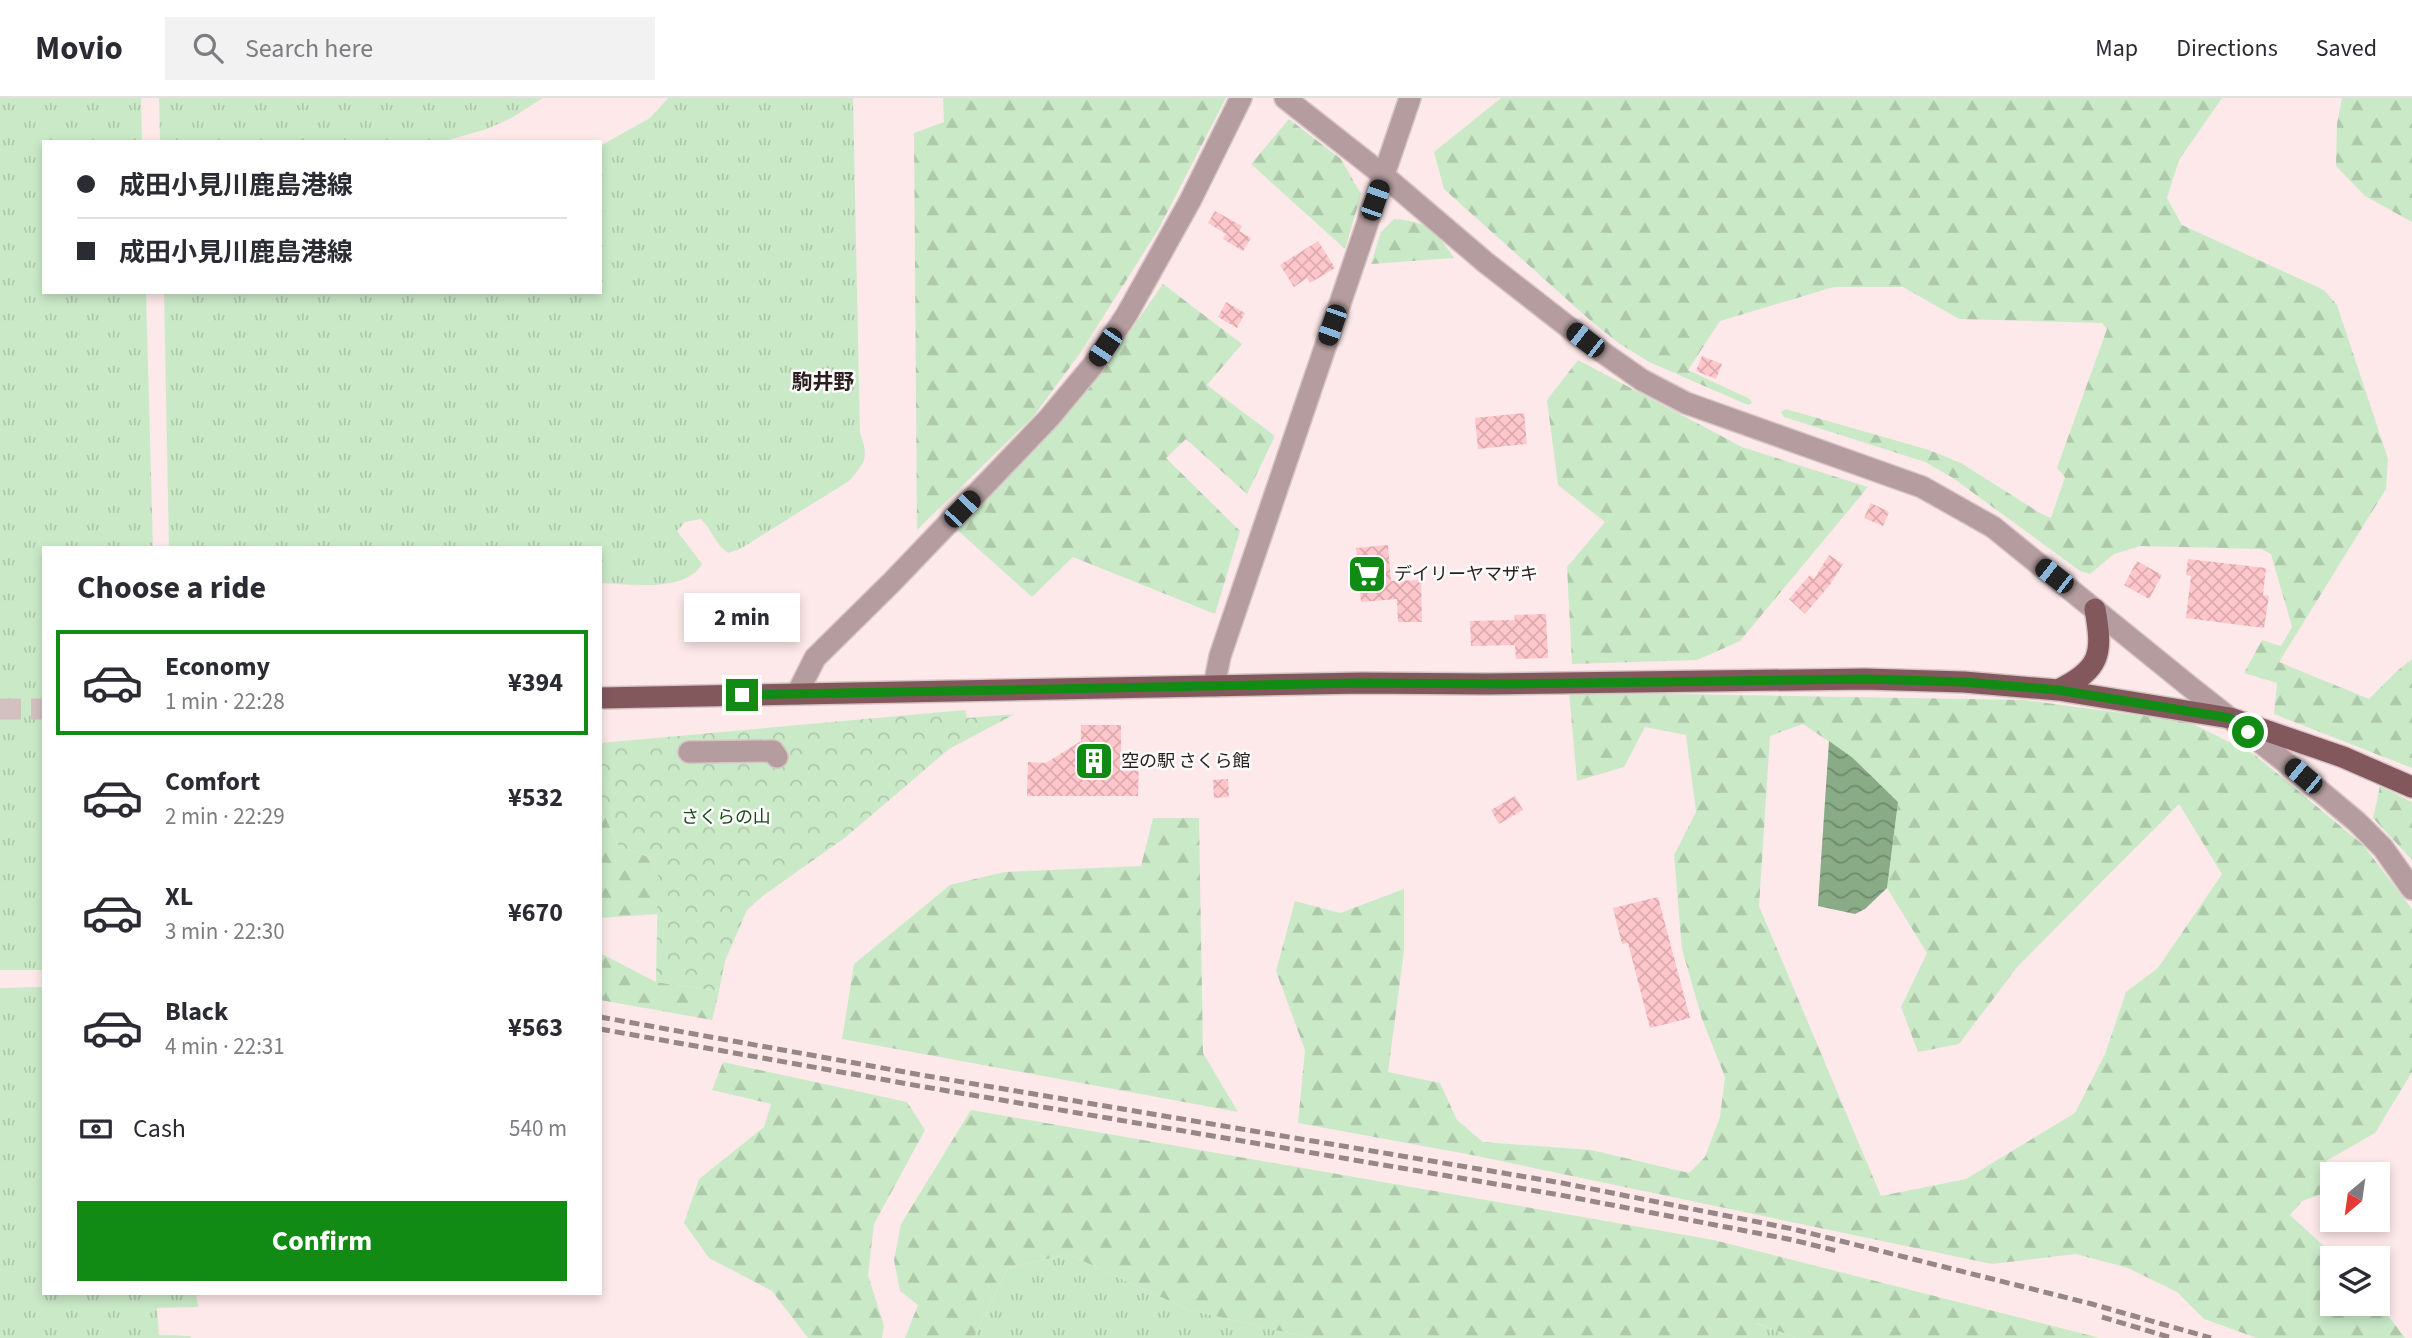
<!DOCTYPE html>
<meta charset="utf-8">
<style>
body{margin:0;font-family:"Source Sans 3","Noto Sans JP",sans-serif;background:#f2f2f3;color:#2b2b33;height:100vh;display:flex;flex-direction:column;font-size:26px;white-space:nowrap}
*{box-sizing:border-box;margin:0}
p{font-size:23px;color:#7c7c81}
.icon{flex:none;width:38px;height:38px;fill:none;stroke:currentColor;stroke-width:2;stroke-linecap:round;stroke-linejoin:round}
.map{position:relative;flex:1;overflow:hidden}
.side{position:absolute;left:42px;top:448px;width:560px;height:749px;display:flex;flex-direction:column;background:#fff;border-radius:0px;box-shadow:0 4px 10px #0003}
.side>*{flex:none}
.hud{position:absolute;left:42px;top:42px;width:560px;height:154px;border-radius:0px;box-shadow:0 4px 10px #0003;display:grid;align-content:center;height:154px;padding:0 35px;background:#fff}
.needle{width:46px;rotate:209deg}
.tools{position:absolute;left:2320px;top:1064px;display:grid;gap:14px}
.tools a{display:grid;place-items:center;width:70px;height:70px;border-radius:0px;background:#fff;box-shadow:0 4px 10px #0003;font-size:35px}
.end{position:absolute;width:32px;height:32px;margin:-16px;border:9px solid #118b13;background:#fff;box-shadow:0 0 0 4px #fff}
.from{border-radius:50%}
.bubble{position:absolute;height:49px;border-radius:0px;background:#fff;box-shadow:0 4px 10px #0003;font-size:23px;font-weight:700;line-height:49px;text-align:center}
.car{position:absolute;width:21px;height:42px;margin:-21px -10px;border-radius:9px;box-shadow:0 0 5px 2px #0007;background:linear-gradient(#222 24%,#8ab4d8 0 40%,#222 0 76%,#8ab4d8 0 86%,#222 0)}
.hud b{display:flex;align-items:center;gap:24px;height:66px;font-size:26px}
.hud b+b{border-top:2px solid #e1e1e2}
.hud i{width:18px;height:18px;background:#2b2b33}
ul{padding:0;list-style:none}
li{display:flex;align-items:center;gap:21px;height:105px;margin:0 14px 10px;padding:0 21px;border:4px solid transparent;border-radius:0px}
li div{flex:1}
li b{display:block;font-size:26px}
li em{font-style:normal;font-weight:700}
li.current{border-color:#118b13}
li>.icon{width:63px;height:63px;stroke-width:1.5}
h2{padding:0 35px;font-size:32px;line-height:84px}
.pay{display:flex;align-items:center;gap:18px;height:77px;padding:0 35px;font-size:26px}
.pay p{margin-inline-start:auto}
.primary-button{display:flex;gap:14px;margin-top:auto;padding:14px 35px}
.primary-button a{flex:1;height:80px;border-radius:0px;background:#118b13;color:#fff;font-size:28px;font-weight:700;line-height:80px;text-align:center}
header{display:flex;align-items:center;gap:42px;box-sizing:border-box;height:98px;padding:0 35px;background:#fff;border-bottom:2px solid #e1e1e2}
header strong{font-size:33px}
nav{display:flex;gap:38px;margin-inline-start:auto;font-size:24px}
.search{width:490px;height:63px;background:#f2f2f3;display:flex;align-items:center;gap:18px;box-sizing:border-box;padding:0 24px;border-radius:0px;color:#7c7c81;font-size:26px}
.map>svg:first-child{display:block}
.grass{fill:url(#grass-tufts)}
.forest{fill:url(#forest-firs);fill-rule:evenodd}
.park{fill:url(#park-crowns)}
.water{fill:url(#water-waves)}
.building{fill:url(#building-cross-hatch)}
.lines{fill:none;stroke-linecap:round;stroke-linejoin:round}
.major-tunnel{stroke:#d3c0c1;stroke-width:21;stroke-dasharray:21 10;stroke-linecap:butt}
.minor-casing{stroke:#d7c4c5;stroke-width:24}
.major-casing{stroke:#d7c4c5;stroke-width:24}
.minor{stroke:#b59c9e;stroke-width:21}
.major{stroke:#82585d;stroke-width:21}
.rail{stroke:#968687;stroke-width:5;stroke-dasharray:10 5;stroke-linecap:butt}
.route{stroke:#118b13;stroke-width:9}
.labels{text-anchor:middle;stroke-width:5;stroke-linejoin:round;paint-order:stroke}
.poi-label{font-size:18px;fill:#291d1e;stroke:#fbfbfb;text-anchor:start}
.park-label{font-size:18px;fill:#1b4b19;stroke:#fbfbfb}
.quarter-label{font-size:21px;font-weight:bold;fill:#291d1e;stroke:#fbfbfb}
</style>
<header>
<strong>Movio</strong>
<div class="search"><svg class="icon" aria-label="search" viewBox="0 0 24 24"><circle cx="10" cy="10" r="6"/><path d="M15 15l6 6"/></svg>Search here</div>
<nav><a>Map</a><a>Directions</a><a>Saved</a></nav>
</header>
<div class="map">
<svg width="2412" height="1240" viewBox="0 0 2412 1240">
<defs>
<pattern id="grass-tufts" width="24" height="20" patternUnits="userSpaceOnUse" patternTransform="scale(1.75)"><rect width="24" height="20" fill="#caeac7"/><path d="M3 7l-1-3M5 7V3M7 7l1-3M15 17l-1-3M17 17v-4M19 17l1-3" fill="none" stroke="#aec8aa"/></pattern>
<pattern id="forest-firs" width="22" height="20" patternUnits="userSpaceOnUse" patternTransform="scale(1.75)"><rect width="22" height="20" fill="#caeac7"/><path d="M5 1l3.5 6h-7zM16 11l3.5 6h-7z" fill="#aec8aa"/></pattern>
<pattern id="park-crowns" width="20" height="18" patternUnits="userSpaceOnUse" patternTransform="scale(1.75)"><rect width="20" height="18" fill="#caeac7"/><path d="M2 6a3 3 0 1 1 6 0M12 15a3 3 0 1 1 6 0" fill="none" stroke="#aec8aa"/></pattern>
<pattern id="water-waves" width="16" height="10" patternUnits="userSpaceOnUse" patternTransform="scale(1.75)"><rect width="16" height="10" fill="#89ab86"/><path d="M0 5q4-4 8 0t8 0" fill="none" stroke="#708b6d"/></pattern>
<pattern id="building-cross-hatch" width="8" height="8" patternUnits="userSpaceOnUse" patternTransform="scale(1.75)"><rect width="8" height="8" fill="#ffc6cb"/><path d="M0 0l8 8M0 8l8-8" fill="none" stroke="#dbaaae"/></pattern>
</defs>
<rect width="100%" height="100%" fill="#fde9ea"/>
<path class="grass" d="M0,0h141l1,44h-98v150h102l7,256h-109v422h-44z
M159,0h384l-30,19 -26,12 -46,13h-281z
M668,0h185l7,335c9,24 6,29 -11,48l-109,68 -12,4c-14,-10 -15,-22 -27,-34l-16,3 -8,9 25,33c-16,29 -73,20 -102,19v-35h-431l-5,-256h436v-146l50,-28z
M44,889v306h152l2,14 -41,1 2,27 31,1 1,2h-191v-350z
M1068,1156l121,56 121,28h-337l35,-70z
M1755,1225l42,15h-52z"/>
<path class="forest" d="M943,0h283l-68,132 -77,122 -48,65 -116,113 -3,-397 30,-11z
M1501,0h721l-43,62 -12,38 15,27 142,65 13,15 51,154 -2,30 -107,173 90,37 28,-28 15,-12v109l-138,-54 3,-31 -33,-10 18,-33 19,6 11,-19 -21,-73 -10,-5 -121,-3 -26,8 -24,20 -10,-3 -127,-93 -28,-16 -141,-45 -3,-5 5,-3 143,41 32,13 79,50 11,5 14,-41 -8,-9 50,-139 -5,-6 -143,-4 -56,-32h-69l-114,34 -32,49 62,29 2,4 -4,2 -99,-43 -29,-18 -28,-22 -148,-133 -10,-37z
M2342,0h70v124l-47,-26 -29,-30 1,-42z
M1289,21l52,40 20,35 -16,55 -94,-85z
M1394,121c35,3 41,11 60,39l-83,6 10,-32z
M1163,186l79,60 -35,41 68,51 -28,58 -61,-55 -20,19 74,73 -25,83 -142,-57 -41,40 -77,-69 139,-146z
M1578,262l164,87 126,40 -128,154 -43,19 -125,4 -5,-97 38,-45 -47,-37 -11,-85z
M1569,594l456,8 164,22 66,33 108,90 49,64v163l-37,61 -49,28 11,13h-4v16l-31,11 -12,14 47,43h-4v46h45v-2l27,36h-148l-53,-19 -27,-27 -49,-24 -52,-14 -84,10 -520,-109 -174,-32 7,-73 -29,-79 19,-70 45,12 64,-24v62l-16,121 52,11 17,37 26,22 108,8 98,23 16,-16 15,-40 5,-40 -23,-58 -20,-70 -8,-94 22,-43 -10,-77 -41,-8 -21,40 -47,14zM1803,626l50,34 45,44 -11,86 40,65 -26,54 17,45 41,-8 59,-78 161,-162 43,70 -64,94 -32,24 -21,62 -30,59 -109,66 -85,17 -122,-290 11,-170z
M2380,688l32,16v58l-39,-42z
M600,707l19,42 30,10 9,18v39l-58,4z
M1153,720h46l4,235 35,59 -396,-73 12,-75 96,-79 54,-13 137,-6z
M600,855l56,29 63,9 -7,29 -112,-20z
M723,964l184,40 18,28 -51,94 -6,51 16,51 -2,12h-74l-36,-47 -63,-33 -25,-35 15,-44 65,-52 7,-23 -59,-14z
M971,1012l743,130 386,98h-303l-41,-15 -11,15h-435l-121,-28 -121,-56 -60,14 -35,70h-68l13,-33 -18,-14 -6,-31 7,-36z"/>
<path class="park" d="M965,612l2,8 48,-4 -66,35 -103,88 -82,58 -17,15 -22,51 -6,30 -63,-9 2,-107 -9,-18 -30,-10 -19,-42v-62z"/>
<path class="water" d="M1829,643l24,17 45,44 -11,86 -22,21 -10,5 -37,-8z"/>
<path class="building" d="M1215,113l27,15 -3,5 12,7 -8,13 -20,-12 3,-5 -18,-11z
M1318,143l17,27 -25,15 -3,-5 -13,9 -14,-22z
M1226,204l19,11 -8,15 -19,-11z
M1702,258l20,8 -6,15 -20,-8z
M1524,315l3,31 -49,5 -3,-31z
M1871,405l18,9 -6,14 -19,-8z
M1388,447l3,36 30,-1 1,42h-24l-1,-23 -36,3 -5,-54z
M1829,457l14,9 -14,22 -24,28 -16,-15 21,-24 4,4z
M2188,461l78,9 -3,27 6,1 -5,32 -78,-10 5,-42 -5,-1z
M2137,463l25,14 -13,24 -25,-14z
M1546,516l2,44 -32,1 -1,-14 -44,1 -1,-25 45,-1 -1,-5z
M1081,627h40v34h18l-1,37h-111l1,-34 18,1 35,-22z
M1228,681l1,18 -15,1 -1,-18z
M1515,698l8,14 -24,14 -8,-14z
M1658,799l32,121 -40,10 -22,-85 -6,1 -9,-36z"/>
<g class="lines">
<path class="major-tunnel" d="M0,611h44"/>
<defs>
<path id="minor" d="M1285,0l98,77 102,87 100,78 57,40 44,23 236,84 71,40 196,159 95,75 73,61 26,26 29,41
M1214,588l6,-30 190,-558
M797,596l18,-36 78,-77 156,-163 45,-54 33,-50 63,-113 51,-103
M689,654l84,-1 4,6"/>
<path id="major" d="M2058,592c43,-21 45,-36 37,-81
M600,600l761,-15 126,1 378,-5 99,3 94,8 172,28 113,39 69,30"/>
</defs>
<use href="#minor" class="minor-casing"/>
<use href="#major" class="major-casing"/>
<use href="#minor" class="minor"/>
<use href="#major" class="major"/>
<path class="rail" d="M600,919l327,59 635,107 231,46 299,75 119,34
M600,931l325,58 635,108 233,45 44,11
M2102,1219l70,21"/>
</g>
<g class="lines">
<path class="route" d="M742,597l619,-12 151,1 353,-5 99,3 94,8 172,28 18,14"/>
</g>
<defs>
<symbol id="supermarket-square" viewBox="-11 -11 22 22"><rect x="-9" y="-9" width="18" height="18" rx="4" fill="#118b13" stroke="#fbfbfb"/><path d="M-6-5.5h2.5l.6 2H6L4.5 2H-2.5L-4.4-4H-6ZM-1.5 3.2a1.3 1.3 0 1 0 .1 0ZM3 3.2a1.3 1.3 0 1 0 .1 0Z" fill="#fff"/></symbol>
<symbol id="building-square" viewBox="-11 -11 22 22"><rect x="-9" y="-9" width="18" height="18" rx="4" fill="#118b13" stroke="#fbfbfb"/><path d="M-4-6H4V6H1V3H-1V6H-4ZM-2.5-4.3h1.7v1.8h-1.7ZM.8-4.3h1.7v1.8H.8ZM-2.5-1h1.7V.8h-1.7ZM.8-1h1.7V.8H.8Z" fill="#fff"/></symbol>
</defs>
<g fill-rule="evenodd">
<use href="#supermarket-square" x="1345" y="454" width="44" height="44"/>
<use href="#building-square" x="1072" y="641" width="44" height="44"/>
</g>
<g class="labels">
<g class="poi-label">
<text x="1394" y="482">デイリーヤマザキ</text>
<text x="1121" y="669">空の駅 さくら館</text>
</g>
<g class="park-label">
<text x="726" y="725">さくらの山</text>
</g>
<g class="quarter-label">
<text x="823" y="291">駒井野</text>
</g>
</g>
</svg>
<div class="tools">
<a><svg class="needle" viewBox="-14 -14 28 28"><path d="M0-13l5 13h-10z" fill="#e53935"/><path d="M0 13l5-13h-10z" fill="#7c7c81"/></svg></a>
<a><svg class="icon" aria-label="layers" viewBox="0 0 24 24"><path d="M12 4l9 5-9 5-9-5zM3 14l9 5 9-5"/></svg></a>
</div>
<i class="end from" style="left:2248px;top:634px"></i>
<i class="end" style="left:742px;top:597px"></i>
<div class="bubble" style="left:684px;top:495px;width:116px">2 min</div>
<i class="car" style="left:1375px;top:102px;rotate:19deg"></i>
<i class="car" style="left:1332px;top:227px;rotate:199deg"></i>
<i class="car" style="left:1585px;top:242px;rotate:308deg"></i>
<i class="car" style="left:1105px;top:249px;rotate:214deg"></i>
<i class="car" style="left:962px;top:411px;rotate:44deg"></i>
<i class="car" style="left:2054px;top:478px;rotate:308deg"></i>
<i class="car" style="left:2303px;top:678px;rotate:310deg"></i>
<div class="hud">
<b><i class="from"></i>成田小見川鹿島港線</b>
<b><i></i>成田小見川鹿島港線</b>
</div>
<section class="side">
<h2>Choose a ride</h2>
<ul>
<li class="current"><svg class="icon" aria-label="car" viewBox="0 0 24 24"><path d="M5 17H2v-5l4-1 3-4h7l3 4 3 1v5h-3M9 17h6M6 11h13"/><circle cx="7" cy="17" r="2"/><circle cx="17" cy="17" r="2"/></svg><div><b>Economy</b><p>1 min · 22:28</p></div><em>¥394</em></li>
<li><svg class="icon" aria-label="car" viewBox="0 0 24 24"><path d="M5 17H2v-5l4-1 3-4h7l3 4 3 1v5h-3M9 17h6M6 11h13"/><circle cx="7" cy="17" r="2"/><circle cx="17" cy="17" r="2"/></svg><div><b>Comfort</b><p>2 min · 22:29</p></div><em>¥532</em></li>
<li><svg class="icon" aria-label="car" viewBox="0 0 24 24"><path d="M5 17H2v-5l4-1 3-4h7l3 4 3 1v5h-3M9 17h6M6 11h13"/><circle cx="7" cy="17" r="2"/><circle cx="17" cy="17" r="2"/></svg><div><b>XL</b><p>3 min · 22:30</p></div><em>¥670</em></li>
<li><svg class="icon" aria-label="car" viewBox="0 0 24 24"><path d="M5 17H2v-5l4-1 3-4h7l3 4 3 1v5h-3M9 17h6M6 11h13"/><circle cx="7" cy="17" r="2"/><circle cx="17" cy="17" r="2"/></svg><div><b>Black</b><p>4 min · 22:31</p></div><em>¥563</em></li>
</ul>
<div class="pay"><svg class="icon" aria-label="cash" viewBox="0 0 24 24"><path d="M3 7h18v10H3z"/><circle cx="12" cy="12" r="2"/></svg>Cash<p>540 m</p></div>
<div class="primary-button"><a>Confirm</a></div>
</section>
</div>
